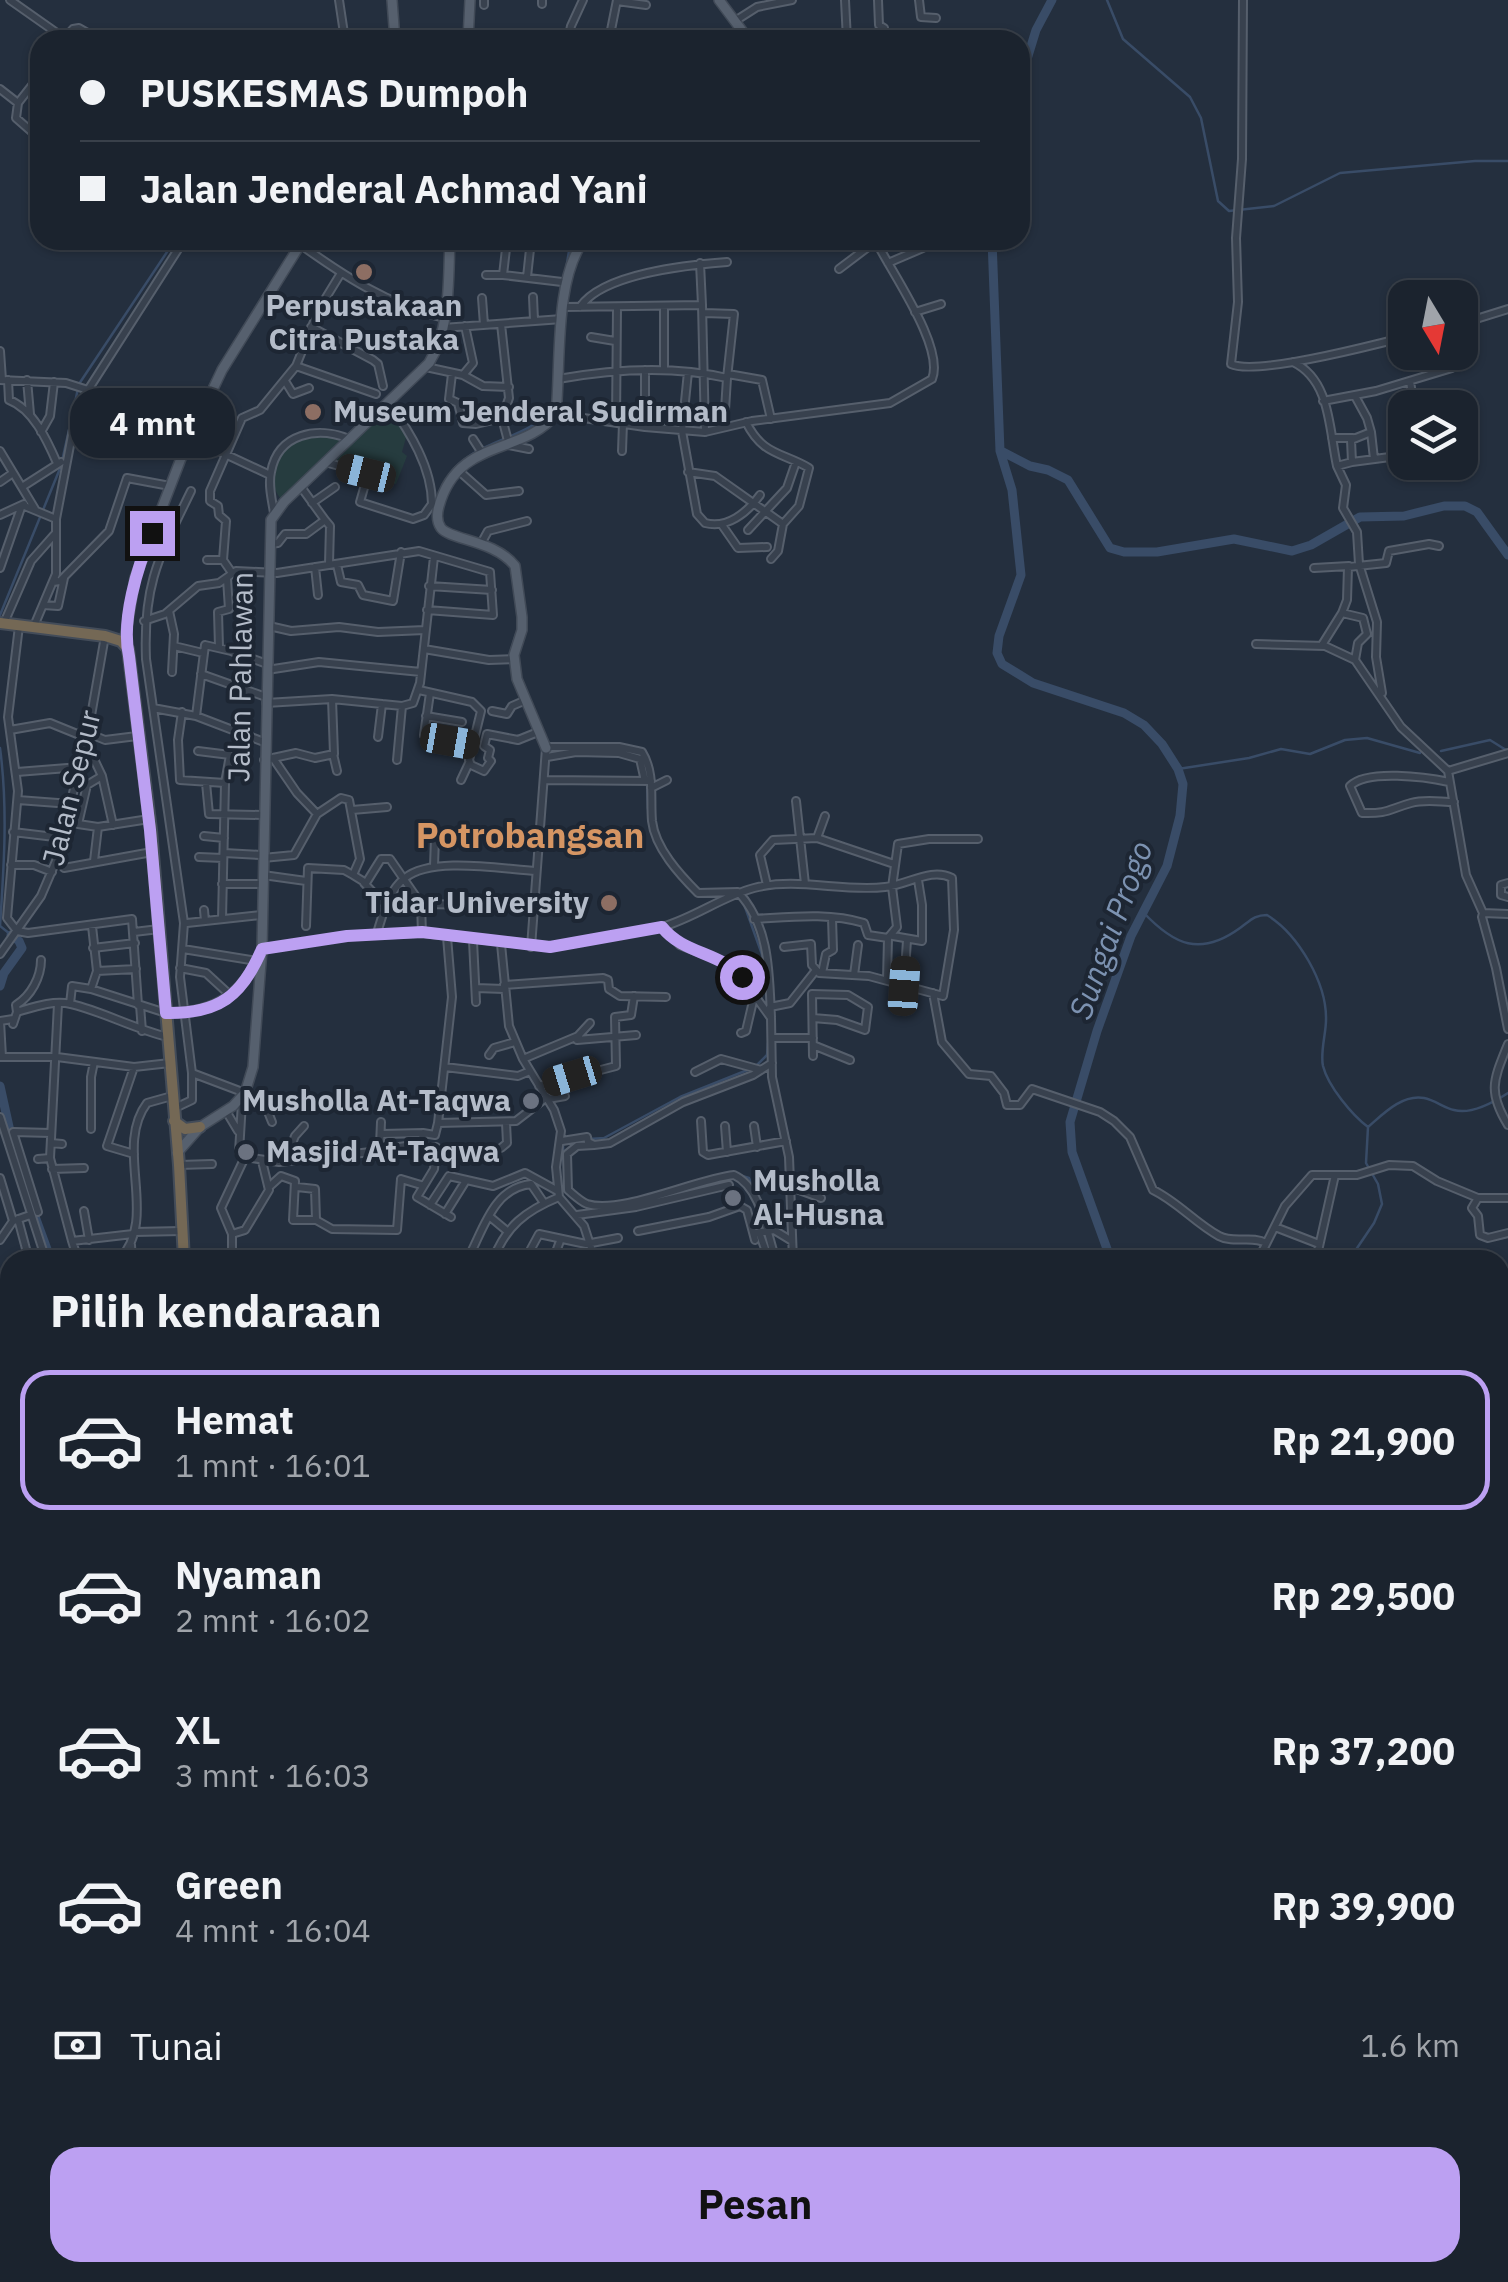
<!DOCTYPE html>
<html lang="id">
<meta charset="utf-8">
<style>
body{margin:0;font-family:"IBM Plex Sans",sans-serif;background:#282f3a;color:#f1f3f6;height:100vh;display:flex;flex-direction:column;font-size:38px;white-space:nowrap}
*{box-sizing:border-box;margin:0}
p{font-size:32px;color:#a0a4aa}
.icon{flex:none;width:55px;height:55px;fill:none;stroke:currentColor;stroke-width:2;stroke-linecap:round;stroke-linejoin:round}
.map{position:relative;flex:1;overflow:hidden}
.sheet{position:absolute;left:0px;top:1250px;width:1510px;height:1032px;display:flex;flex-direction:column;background:#1b232e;border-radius:30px 30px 0 0;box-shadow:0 2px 8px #0004,0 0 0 2px #39404a}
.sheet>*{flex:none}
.hud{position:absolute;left:30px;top:30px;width:1000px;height:220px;border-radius:30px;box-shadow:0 2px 8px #0004,0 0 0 2px #39404a;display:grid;align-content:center;height:220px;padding:0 50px;background:#1b232e}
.needle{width:65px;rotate:170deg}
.fabs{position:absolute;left:1388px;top:280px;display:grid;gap:20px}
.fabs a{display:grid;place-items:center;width:90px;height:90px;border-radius:20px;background:#1b232e;box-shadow:0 2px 8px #0004,0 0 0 2px #39404a;font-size:50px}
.end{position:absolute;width:45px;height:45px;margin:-22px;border:12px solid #bca0f2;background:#111;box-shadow:0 0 0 5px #111}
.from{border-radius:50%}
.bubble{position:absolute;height:70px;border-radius:30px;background:#1b232e;box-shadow:0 2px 8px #0004,0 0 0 2px #39404a;font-size:32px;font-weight:800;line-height:70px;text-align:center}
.car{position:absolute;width:30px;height:60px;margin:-30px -15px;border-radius:12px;box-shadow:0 0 8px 2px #0007;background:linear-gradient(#222 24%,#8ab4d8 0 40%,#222 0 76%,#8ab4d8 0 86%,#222 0)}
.hud b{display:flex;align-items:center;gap:35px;height:95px;font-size:38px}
.hud b+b{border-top:2px solid #39404a}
.hud i{width:25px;height:25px;background:#f1f3f6}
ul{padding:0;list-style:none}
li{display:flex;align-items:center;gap:30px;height:140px;margin:0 20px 15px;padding:0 30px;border:5px solid transparent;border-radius:30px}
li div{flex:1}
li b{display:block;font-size:38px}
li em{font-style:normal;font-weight:800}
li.active{border-color:#bca0f2}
li>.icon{width:90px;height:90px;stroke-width:1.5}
h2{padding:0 50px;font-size:45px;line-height:120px}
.pay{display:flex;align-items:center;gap:25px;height:110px;padding:0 50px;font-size:38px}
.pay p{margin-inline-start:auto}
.button{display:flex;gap:20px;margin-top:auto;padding:20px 50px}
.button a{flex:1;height:115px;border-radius:30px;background:#bca0f2;color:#111;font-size:40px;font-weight:800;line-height:115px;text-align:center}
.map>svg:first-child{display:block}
.medical{fill:#32303f}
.green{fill:#263c3f}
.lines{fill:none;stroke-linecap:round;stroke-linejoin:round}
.stream{stroke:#394c67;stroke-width:2.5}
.river{stroke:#394c67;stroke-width:9}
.minor-casing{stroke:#565f6c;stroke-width:10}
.major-casing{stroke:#414a57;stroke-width:12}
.highway-casing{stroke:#434c59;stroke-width:14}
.minor{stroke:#38414e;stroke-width:6}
.major{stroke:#56606e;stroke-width:9}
.highway{stroke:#746855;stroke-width:10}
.route{stroke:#bca0f2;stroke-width:12}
.education-dot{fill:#8d6e63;stroke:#1d2633;stroke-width:4}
.worship-dot{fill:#6b7280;stroke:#1d2633;stroke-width:4}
.labels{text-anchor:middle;stroke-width:8;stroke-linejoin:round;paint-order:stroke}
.poi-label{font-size:30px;font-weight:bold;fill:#b4bcc9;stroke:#1d2633;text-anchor:start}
.street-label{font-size:30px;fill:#b4bcc9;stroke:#1d2633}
.water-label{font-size:32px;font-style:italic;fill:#7c92b1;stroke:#1d2633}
.quarter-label{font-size:35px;font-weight:bold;fill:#d59563;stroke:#1d2633}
</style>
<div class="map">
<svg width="1508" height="2282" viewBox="0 0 1508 2282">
<rect width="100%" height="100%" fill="#242f3e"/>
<path class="medical" d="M138,2272h228v1l-1,9h-228z"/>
<path class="green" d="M391,406l16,28 -5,18 5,4 -11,28 -69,-19z
M304,434l30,3 7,5 -54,55 -7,1c-18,-26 3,-48 24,-64z"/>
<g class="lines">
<path class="stream" d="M1107,0l16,39 67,58 11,21 17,83 11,10 45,-5 66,-33 135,-12h33
M566,269l3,-18 6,-11
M448,477c24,-37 76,-36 104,-67
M435,504l8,-20
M0,615l61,-149 18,-82 96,-144
M511,650l5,-16
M0,748c8,60 4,118 0,178l10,8
M550,750h17
M1441,751l49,-11 16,10
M1178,769l71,-11 32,-9 29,5 35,-14 22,-2 53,15
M647,782l1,27
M698,895h17
M745,907l19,53
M1143,912c31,33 57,45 97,16 10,-7 14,-13 27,-13 31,19 60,68 59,105 0,14 -6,32 -3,46 5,20 29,49 45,61l-2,36 12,21 4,20 -8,19 -25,37
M767,983v17
M757,1065l10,-10 1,-12
M1368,1127c15,-13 34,-33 56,-29 11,2 20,10 30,12 17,5 40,-8 54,-17
M589,1139l15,-1 76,-41 70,-28
M739,1175l10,3 4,10
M565,1183l-2,-38 3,-2
M775,1247l5,13
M1500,1346l8,-12
M756,2272l10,9"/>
<path class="river" d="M1020,82l16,-52 16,-30
M992,240l8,211 12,39 9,85 -22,61 -2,17 5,11 31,19 91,30 20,12 18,19 16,25 5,15 -3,32 -13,50 -36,70 -34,95 -27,91 2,30 39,108
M1001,451l29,15 18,4 20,10 42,68 14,4h33l77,-13 58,12 19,-6 49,-28 44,-1 40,-10h21l12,6 31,43
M0,986l4,-13 18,-25 -3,-7 -8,-6
M0,1086l17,77
M33,1211l18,49
M1500,1804l8,-5
M1240,2282l2,-10"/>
<defs>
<path id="minor" d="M10,0l54,38
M339,0l6,40
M845,0l2,40
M878,0l1,25 5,3
M919,0l2,17 15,1
M1243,0l-1,159 -6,79 2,64 -7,62c24,12 143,-19 174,-27
M617,1l29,4
M542,4v-4
M484,5v-5
M735,21l22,-14 35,-7
M64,39l9,-10 6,-1 21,12
M568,40l3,-14 12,-26
M609,40l8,-40
M40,75l-22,28 -2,15 24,21
M0,89l18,14
M294,240c47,34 93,65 150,78
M507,240l-4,35 59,7
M849,240l15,8
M700,263l2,42
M888,263l35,-15
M839,269l37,-28
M341,273l-22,36 -23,57 80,28
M486,275h17
M527,277l4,-37
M533,297l1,23
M482,298l2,27
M664,306v64
M564,307l138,-2 3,127
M580,307c23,-34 108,-42 147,-45
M915,312l26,-8
M704,313l30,1 -7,64
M1460,324l48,-15
M311,327l62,33 5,4 5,22
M443,328l119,-9
M591,337l24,4
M1460,340l14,-19
M0,351l2,29
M1293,362c38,18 36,68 44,104
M426,367l37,8 20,11 26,1
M645,370v57
M1442,370l-1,-12 5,-6
M688,372l-6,59 15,83 8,9c22,6 42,-10 55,-28
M452,374l-3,25 9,4 5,20 13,1 26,-6 7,-20 -8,-74
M728,374l34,6 9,39
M463,375l10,-12 -8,-37
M558,379c56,-10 113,-14 169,-1l-3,48
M0,380l66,3 22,7 182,85
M8,380l1,20c24,9 38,40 48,63
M27,380l3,34
M285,381l8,13 16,-6
M1410,381l3,20
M1355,396l12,22 4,14 -20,8 1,22 53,-7
M1323,401l53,-10 76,-23
M556,414l89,13 60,5 47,-11 138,-18 42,-24c13,-32 -41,-107 -56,-138
M502,418l6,23
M616,422l1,-114
M746,422c17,34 36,30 63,46l-10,38 -16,18 -5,27 -7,8
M41,432l9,-16 4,-34
M1371,432l3,27
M1332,438h21
M473,439l9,14
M508,445l21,4
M0,451l35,58
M622,451l1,-28
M325,462l43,12 -8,28 53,17 11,-4 8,-11c0,-36 -22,-72 -43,-101
M1352,462l-15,4 9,19 -3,23 14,24 2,32 18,58 -1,35 6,36
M458,470l28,25 33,-4
M688,472l27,4 68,48
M0,482l13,-9
M22,487l39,-25
M191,491c-32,66 -48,92 -45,168l38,264 -4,54 12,96 53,20
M312,503l23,-16
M274,513c-2,-13 -6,-28 -3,-41 7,-39 47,-46 78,-33
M0,515l24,-11
M325,520l5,6 -1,38
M722,525l16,23 29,-1
M748,530l39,-42 9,-26
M482,542l6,-11 39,-10
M270,544l8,-1 7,-9h21l19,-14 -24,-33
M207,560h16
M337,565l4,17 17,3 5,10 30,6 8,-49
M315,567l3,28
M0,568l22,-63 34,14
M1314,568l35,-2
M232,573l-9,-13 3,-39 -7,-6 -1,-9 -8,-5v-10l32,-73 18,-8 36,-44
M53,582l7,-1 49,-50 18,-53 43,8
M429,586l63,4
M43,605l15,1 6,-28
M169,611l5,23 -2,38
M144,621l21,-7 33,-28 21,-3 17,-12 41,2 142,-22 71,21 3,43 -66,-5
M4,623l27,-62 23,-26
M34,626l22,-52v-55l20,-105 12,-24 96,-150
M269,626l22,5 48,-4 39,5 47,-2
M1256,644l69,2 30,14 3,-17 9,-9 -4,-16 -21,-5 5,-13 1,-33 38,-4 3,-12 40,-7 10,2
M1322,645l20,-32
M174,646l29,7
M219,647l-1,-35 11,-3 -2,-30
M424,649l65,11 25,-1
M1355,660l46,67 47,44 18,104 17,38
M267,670l52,-8 102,10
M201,674l65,23
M419,690l53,12 9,9 -12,49 2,5 13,6 7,-10 -3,-3 2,-8 -6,-4 3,-12 31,6 20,-8
M430,693l-6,42 49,11
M266,703l66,-4 70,7 11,-3 7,-20 14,-126
M153,708l43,8 68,26
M492,711l15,3 5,-8 14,-6
M182,712l-4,28 2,40 45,3 5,-28 -32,-4
M196,716l9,-71 26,6 36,13
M426,716l36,6
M10,730l40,-7 37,15
M88,733l17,7 32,-4
M378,737l4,-33
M546,747h73l23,5c13,21 8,46 10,69 3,27 28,54 46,72l40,-1c32,34 31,82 33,125
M84,751l8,4 10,21 11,49
M619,753l21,6 5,22
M333,754l4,17
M547,757l29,-5 43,1
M273,758l24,35 20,21
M264,760l32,-7 19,5 19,-4 -2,-55
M397,760l5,-54
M1448,771l60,-18
M17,772l63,-5
M102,776l-15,9 -9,39 20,3 51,-8
M461,780l8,-17
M546,780l105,1
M1449,782c-23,-5 -82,-13 -99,4l12,27c26,1 27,-4 49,-10 14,-4 29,-1 43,-1
M206,783l3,31 53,1
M651,788l16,-8
M18,800l53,4
M796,801l9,83
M352,810l35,-3
M13,832l50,6
M204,836l20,2
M817,838l8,-22
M224,853l37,2
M199,857l24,1
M263,858l31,-3 23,-41 24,-16 8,2 11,59 -7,16 13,8 15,-24h9l31,45 1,29
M94,861l4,-34
M11,865h23l18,7
M434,866l1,-28
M64,868l88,-16
M263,875l43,6
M364,883l22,23
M1508,883l-7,2v10l7,2
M222,884h39
M767,885l-7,-30 13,-15 44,-2 77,26
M421,904l112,2
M204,910l1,11
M1508,914l-25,-1 -1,4 14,51 12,61
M222,919l3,-136
M754,919c36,-2 75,-7 110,4l4,12 20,3 9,-11 -5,-40 6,-43 31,-5h49
M187,923l74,-8
M92,926l5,45 -6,18 75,24
M306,926l2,-58 36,2 9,5
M662,927c32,-9 61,-31 92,-39 43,-11 88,4 131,-1 23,-2 46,-20 67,-9l2,52 -11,66 -74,-20 -50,-3 -7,-8 -1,-21 -27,3
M17,931l-10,-13 11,-127 -10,-74 11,-91
M17,931l11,2 104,-14 6,86
M134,932l25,-3
M377,933c6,-19 11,-42 28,-55 26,-22 97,-9 131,-7
M893,936l29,5v-36l-4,-25
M447,937l5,60 -14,126 78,-2 31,-24
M473,941l3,61
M501,944l8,82 14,33 31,51 7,21 -5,36 3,30 25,29 11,34
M531,947l15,-199
M93,948l42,-5
M183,949l74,12
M262,949l85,-13 75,-3 128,14 112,-20 18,18 44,17 13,9 34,47 1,59 17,80 4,103
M0,954l41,-58 15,-35 32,-128 17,-97
M180,968l26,5 25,23
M97,971l39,-2
M822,973l4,-19 7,-4 -1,-32
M854,975l4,-30
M887,980l1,-42
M504,985l99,-7 5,2 1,9 11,7 46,1
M904,986l3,-46
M476,988l28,1
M933,993l9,49 27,32 22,2 13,17 3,12h13l12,-16 68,23 14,9 16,16 23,53c25,12 42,33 66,46 15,8 33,-1 47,7
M58,1004l-8,154 22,83 61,-7
M70,1004l2,-18 19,3
M140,1005l2,26
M770,1007l20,-4 26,-33
M17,1012l-1,-7c15,-9 25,-28 25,-45
M813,1018l24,2 28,10 3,-23 -20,-12 -36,-1 1,62
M13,1024l4,-12c17,-5 36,-12 54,-8 33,8 63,25 97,33
M741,1033l5,-2 8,-34
M772,1038h41
M577,1040l59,-5
M1508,1044c-14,35 -21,47 0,81
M813,1045l37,15
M489,1055l5,-7 21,-6
M0,1057h57l77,10 36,-4
M2,1057l-2,-36 13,-2
M523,1059l55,-23 12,-13
M445,1067l73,9 12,-5
M695,1072l26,-13 40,11
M539,1086l77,-20 -1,-49 16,-2 3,-19
M240,1099l2,3 -3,50 6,5
M548,1099l17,-3
M242,1102l24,5 6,15
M175,1108l17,-8v-27
M226,1111l12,20
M0,1117l46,143
M701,1121l2,31 5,3 78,-14
M725,1126l2,26
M754,1126l3,21
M91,1129v-52l3,-15
M382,1134l41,-1
M562,1141l25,-4 1,5 6,3 16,-2 73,-41 70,-27 19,-12
M51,1143l11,1
M421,1145l2,-12 12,2 3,-12
M594,1145l-17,1 -10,8 1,36c6,5 12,11 19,14 34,11 109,-25 147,-29 27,12 33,59 42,85
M501,1148l6,-5 -1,-20
M378,1150l28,-4 30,1 -2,22 -17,28 34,20
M134,1154l-27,-8 27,-79
M245,1157l34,5 92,-10 9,-7 1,-23
M38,1159l12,-1
M285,1161l10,-25 9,-10
M179,1165l33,-1
M52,1169l32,-1
M0,1178l13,43
M270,1186l11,-10 14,5 -2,39h23l-1,-31 -18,-2
M791,1187l30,11
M1478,1198l-6,10 6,8 2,19 8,3 20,-5
M430,1205l19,-29 44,10 32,-13 31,17
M84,1211l5,29
M38,1212l-25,-80 38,1
M445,1214l20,-32
M577,1215l59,-8 93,-22
M489,1216l18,15
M18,1219l11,41
M316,1220l16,9 65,1 4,-51 20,6
M1275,1227l44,17
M638,1231l71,-14 31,-11 7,4 8,30
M134,1232l48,-1
M759,1232l10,28
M755,1233l19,-3 18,11
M232,1234l-11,-26 24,-51
M0,1240l13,-19 17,-6
M72,1241l6,19
M131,1245l1,15
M119,1260c41,-42 -6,-112 28,-157l25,-7
M232,1260v-26l13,-4 24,-40 -7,-29
M467,1260c16,-28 25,-72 64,-76l13,19
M493,1260c13,-34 32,-49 66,-63
M525,1260l14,-26 47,10 32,-6
M553,1260l7,-19
M638,1260l56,-6 32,6
M1258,1260l27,-54 27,-31h45l32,-10 24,1 24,15 41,17h30
M1316,1260l19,-85
M0,1317l10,76 -10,113
M1501,1444l3,37 4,3
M0,1521l10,1
M1500,1521l8,-5
M0,1545l10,5
M0,1603l10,2
M0,1686h10
M0,1771h10
M0,1819l10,-2
M0,1840l10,83
M1500,1950l8,-3
M0,2037l10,3
M0,2097l8,-15 2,-17
M85,2272v10
M497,2272l5,10
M588,2272l1,10
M740,2272l8,10
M761,2272l10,10
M1301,2272l4,10
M1455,2272l18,10
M59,2282l1,-10
M384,2282v-10
M389,2282v-10
M622,2282l56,-10
M1339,2282v-10"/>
<path id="major" d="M392,0l3,40
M719,0l30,40
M468,40l2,-40
M124,644l11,-66 50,-130 37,-78 81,-130
M546,748l-29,-69 -3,-24 8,-25v-13l-7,-51c-20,-26 -65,-26 -74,-38 -5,-7 -4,-15 -2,-22 19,-69 84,-50 117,-92 5,-50 -2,-134 28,-174
M166,1013c45,1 75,-16 93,-57
M177,1153l23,-26 33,-21 12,-13 8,-26 9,-118 9,-429 13,-18 145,-139c22,-35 19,-83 21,-123"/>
<path id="highway" d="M0,623l105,13 16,5 7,8 23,181 28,335 5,95
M174,1121l11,8 15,-2
M131,2282v-10"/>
</defs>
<use href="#minor" class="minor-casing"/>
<use href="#major" class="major-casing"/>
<use href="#highway" class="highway-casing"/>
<use href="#minor" class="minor"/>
<use href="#major" class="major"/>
<use href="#highway" class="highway"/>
</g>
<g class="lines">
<path class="route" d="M152,533c-15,34 -31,88 -23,123l21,174 16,183c53,1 76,-17 96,-64l85,-13 75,-4 128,15 112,-20c21,27 58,25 80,50"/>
</g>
<g class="education-dot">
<circle cx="364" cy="272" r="10"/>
<circle cx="313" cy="412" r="10"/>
<circle cx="609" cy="903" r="10"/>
</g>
<g class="worship-dot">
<circle cx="531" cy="1101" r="10"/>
<circle cx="246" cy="1152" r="10"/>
<circle cx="733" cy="1198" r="10"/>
</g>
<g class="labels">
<g class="poi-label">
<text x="364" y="316" text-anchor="middle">Perpustakaan<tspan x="364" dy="34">Citra Pustaka</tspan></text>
<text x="333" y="422">Museum Jenderal Sudirman</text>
<text x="589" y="913" text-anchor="end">Tidar University</text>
<text x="511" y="1111" text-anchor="end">Musholla At-Taqwa</text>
<text x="266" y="1162">Masjid At-Taqwa</text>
<text x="753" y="1191">Musholla<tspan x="753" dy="34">Al-Husna</tspan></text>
</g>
<g class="street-label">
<text transform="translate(241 677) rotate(-89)" y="10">Jalan Pahlawan</text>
<text transform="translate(72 788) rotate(-76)" y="10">Jalan Sepur</text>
</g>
<g class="water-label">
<text transform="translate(1111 930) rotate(-70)" y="11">Sungai Progo</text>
</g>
<g class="quarter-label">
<text x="530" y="848">Potrobangsan</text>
</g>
</g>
</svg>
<div class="fabs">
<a><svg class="needle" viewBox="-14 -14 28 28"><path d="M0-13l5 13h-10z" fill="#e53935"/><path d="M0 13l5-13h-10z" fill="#a0a4aa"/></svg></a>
<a><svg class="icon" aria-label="layers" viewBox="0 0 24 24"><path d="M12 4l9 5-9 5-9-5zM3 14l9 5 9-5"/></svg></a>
</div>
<i class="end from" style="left:742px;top:977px"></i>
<i class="end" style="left:152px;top:533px"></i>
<div class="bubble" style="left:70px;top:388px;width:165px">4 mnt</div>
<i class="car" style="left:366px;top:473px;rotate:284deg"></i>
<i class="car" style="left:450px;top:741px;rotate:100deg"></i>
<i class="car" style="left:904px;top:986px;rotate:4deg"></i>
<i class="car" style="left:572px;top:1076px;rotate:253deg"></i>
<div class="hud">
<b><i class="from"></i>PUSKESMAS Dumpoh</b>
<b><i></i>Jalan Jenderal Achmad Yani</b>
</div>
<section class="sheet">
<h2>Pilih kendaraan</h2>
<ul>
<li class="active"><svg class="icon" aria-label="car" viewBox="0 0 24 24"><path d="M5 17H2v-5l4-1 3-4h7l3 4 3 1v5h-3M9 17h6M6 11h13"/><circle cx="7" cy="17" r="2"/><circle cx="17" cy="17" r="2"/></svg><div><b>Hemat</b><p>1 mnt · 16:01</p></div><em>Rp 21,900</em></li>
<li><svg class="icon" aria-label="car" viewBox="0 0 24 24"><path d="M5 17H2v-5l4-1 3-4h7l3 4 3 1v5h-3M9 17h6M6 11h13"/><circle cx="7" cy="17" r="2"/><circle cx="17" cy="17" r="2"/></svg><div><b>Nyaman</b><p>2 mnt · 16:02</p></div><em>Rp 29,500</em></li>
<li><svg class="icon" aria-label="car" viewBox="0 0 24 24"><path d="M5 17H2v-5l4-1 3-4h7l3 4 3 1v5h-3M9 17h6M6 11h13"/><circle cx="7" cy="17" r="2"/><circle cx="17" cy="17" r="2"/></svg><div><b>XL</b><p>3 mnt · 16:03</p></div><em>Rp 37,200</em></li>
<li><svg class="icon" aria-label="car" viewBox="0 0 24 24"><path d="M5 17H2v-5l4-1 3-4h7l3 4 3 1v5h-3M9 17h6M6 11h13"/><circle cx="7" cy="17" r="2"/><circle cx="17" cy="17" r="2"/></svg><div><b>Green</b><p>4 mnt · 16:04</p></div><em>Rp 39,900</em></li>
</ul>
<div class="pay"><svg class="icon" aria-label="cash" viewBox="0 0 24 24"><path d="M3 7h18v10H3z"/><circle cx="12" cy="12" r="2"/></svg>Tunai<p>1.6 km</p></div>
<div class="button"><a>Pesan</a></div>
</section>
</div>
